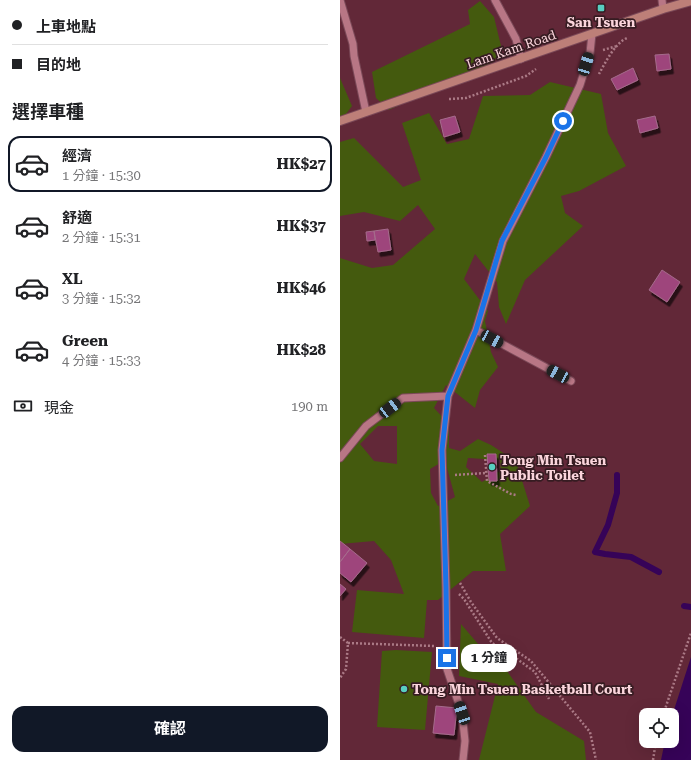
<!DOCTYPE html>
<html lang="zh-TW">
<meta charset="utf-8">
<style>
body{margin:0;font-family:"Roboto Serif","Noto Sans TC",serif;background:#f2f2f2;color:#202124;height:100vh;display:flex;flex-direction:column;font-size:15px;white-space:nowrap}
*{box-sizing:border-box;margin:0}
p{font-size:13px;color:#757577}
.icon{flex:none;width:22px;height:22px;fill:none;stroke:currentColor;stroke-width:2;stroke-linecap:round;stroke-linejoin:round}
.map{position:relative;flex:1;overflow:hidden}
.drawer{display:flex;flex-direction:column;background:#fff;width:340px}
.drawer>*{flex:none}
.top-card{display:grid;align-content:center;height:88px;padding:0 12px;background:#fff}
.tools{position:absolute;left:299px;top:708px;display:grid;gap:8px}
.tools a{display:grid;place-items:center;width:40px;height:40px;border-radius:8px;background:#fff;box-shadow:0 4px 16px #0002;font-size:20px}
.end{position:absolute;width:18px;height:18px;margin:-9px;border:5px solid #1a73e8;background:#fff;box-shadow:0 0 0 2px #fff}
.from{border-radius:50%}
.bubble{position:absolute;height:28px;border-radius:12px;background:#fff;box-shadow:0 4px 16px #0002;font-size:13px;font-weight:700;line-height:28px;text-align:center}
.car{position:absolute;width:12px;height:24px;margin:-12px -6px;border-radius:5px;box-shadow:0 0 3px 1px #0007;background:linear-gradient(#222 24%,#8ab4d8 0 40%,#222 0 76%,#8ab4d8 0 86%,#222 0)}
.top-card b{display:flex;align-items:center;gap:14px;height:38px;font-size:15px}
.top-card b+b{border-top:1px solid #e0e0e0}
.top-card i{width:10px;height:10px;background:#202124}
ul{padding:0;list-style:none}
li{display:flex;align-items:center;gap:12px;height:56px;margin:0 8px 6px;padding:0 4px;border:2px solid transparent;border-radius:12px}
li div{flex:1}
li b{display:block;font-size:15px}
li em{font-style:normal;font-weight:700}
li.selected{border-color:#111827}
li>.icon{width:36px;height:36px;stroke-width:1.5}
h2{padding:0 12px;font-size:18px;line-height:48px}
.pay{display:flex;align-items:center;gap:10px;height:44px;padding:0 12px;font-size:15px}
.pay p{margin-inline-start:auto}
.primary-button{display:flex;gap:8px;margin-top:auto;padding:8px 12px}
.primary-button a{flex:1;height:46px;border-radius:12px;background:#111827;color:#fff;font-size:16px;font-weight:700;line-height:46px;text-align:center}
main{display:flex;flex:1;min-height:0}
.map>svg:first-child{display:block}
.green{fill:#445a0e;fill-rule:evenodd}
.water{fill:#360358}
.lines{fill:none;stroke-linecap:round;stroke-linejoin:round}
.stream{stroke:#360358;stroke-width:6}
.building{fill:#9e457b;stroke:#a56b8c;filter:url(#shadow)}
.lane-casing{stroke:#7b4958;stroke-width:9}
.secondary-casing{stroke:#7b4958;stroke-width:10}
.path{stroke:#ab7a86;stroke-width:2.5;stroke-dasharray:2 2;stroke-linecap:butt}
.lane{stroke:#b87685;stroke-width:7}
.secondary{stroke:#bd7f78;stroke-width:8}
.route{stroke:#1a73e8;stroke-width:5}
.poi-dot{fill:#58cec1;stroke:#361c22;stroke-width:1.5}
.labels{text-anchor:middle;stroke-width:3.5;stroke-linejoin:round;paint-order:stroke}
.poi-label{font-size:13px;font-weight:bold;fill:#fbd5dc;stroke:#361c22;text-anchor:start}
.street-label{font-size:13px;fill:#fbd5dc;stroke:#361c22}
</style>
<main>
<section class="drawer">
<div class="top-card">
<b><i class="from"></i>上車地點</b>
<b><i></i>目的地</b>
</div>
<h2>選擇車種</h2>
<ul>
<li class="selected"><svg class="icon" aria-label="car" viewBox="0 0 24 24"><path d="M5 17H2v-5l4-1 3-4h7l3 4 3 1v5h-3M9 17h6M6 11h13"/><circle cx="7" cy="17" r="2"/><circle cx="17" cy="17" r="2"/></svg><div><b>經濟</b><p>1 分鐘 · 15:30</p></div><em>HK$27</em></li>
<li><svg class="icon" aria-label="car" viewBox="0 0 24 24"><path d="M5 17H2v-5l4-1 3-4h7l3 4 3 1v5h-3M9 17h6M6 11h13"/><circle cx="7" cy="17" r="2"/><circle cx="17" cy="17" r="2"/></svg><div><b>舒適</b><p>2 分鐘 · 15:31</p></div><em>HK$37</em></li>
<li><svg class="icon" aria-label="car" viewBox="0 0 24 24"><path d="M5 17H2v-5l4-1 3-4h7l3 4 3 1v5h-3M9 17h6M6 11h13"/><circle cx="7" cy="17" r="2"/><circle cx="17" cy="17" r="2"/></svg><div><b>XL</b><p>3 分鐘 · 15:32</p></div><em>HK$46</em></li>
<li><svg class="icon" aria-label="car" viewBox="0 0 24 24"><path d="M5 17H2v-5l4-1 3-4h7l3 4 3 1v5h-3M9 17h6M6 11h13"/><circle cx="7" cy="17" r="2"/><circle cx="17" cy="17" r="2"/></svg><div><b>Green</b><p>4 分鐘 · 15:33</p></div><em>HK$28</em></li>
</ul>
<div class="pay"><svg class="icon" aria-label="cash" viewBox="0 0 24 24"><path d="M3 7h18v10H3z"/><circle cx="12" cy="12" r="2"/></svg>現金<p>190 m</p></div>
<div class="primary-button"><a>確認</a></div>
</section>
<div class="map">
<svg width="351" height="760" viewBox="0 0 351 760">
<defs>
<filter id="shadow"><feDropShadow dx="2.5" dy="4.5" stdDeviation="0" flood-color="#0009"/></filter>
</defs>
<rect width="100%" height="100%" fill="#622838"/>
<path class="green" d="M140,1l14,16 8,33 -9,12 -104,48 -13,-12 -4,-26 98,-48 -2,-14z
M0,78l12,28 -12,16z
M210,82l51,12 7,39 18,33 -47,25 -18,5 4,17 18,13 -58,54 -19,44 -7,-17 -2,-25 -22,-28 -11,25 24,32 -3,10 6,31 7,15 -18,23 -5,18 -29,-23 -12,23 15,16v24l11,3 18,-12 13,6 25,16 14,45 -30,28 6,37h-33l-35,29h-11l-3,38 -72,-6 5,-42 47,4 -13,-34 -17,-19 -34,3v-286l32,10 21,-3 42,-36 -17,-24 -18,16 -36,-9 -24,4v-74l14,-4 49,49 18,-7 -19,-57 27,-10 18,31 22,-5 14,-43 47,-1zM38,426h19v38l-23,-3 -14,-17zM128,458l32,2 1,10 -19,12 -16,-15zM107,459v9l8,29 -17,9 -7,-13 -1,-24z
M121,624l23,27 23,20 29,41 48,29 2,19h-107l19,-76 -39,-8z
M56,650l36,2 -7,78 -48,-3 5,-76z"/>
<path class="water" d="M351,657v103h-30l4,-19h7v-25z"/>
<g class="lines">
<path class="stream" d="M277,475v18l-9,32 -13,27 10,2 26,3 28,15
M344,606l7,1"/>
</g>
<path class="building" d="M329,54l2,15 -14,2 -2,-16z
M293,68l5,12 -21,10 -6,-11z
M115,116l5,16 -16,5 -4,-17z
M315,116l3,12 -18,5 -3,-13z
M48,229l3,21 -13,2 -4,-21z
M34,231l1,9 -8,1 -1,-9z
M322,270l18,12 -13,20 -18,-12z
M147,454h9l1,27h-8z
M0,541l10,8 -10,13z
M10,549l17,14 -16,19 -11,-9v-11z
M0,584l6,5 -6,7z
M96,706l21,2 -3,27 -21,-2z"/>
<g class="lines">
<defs>
<path id="lane" d="M0,0l13,44 1,12 12,56
M155,0l21,39 5,20
M322,0l1,9
M136,330l95,51
M0,458l26,-32 37,-28 45,-2
M123,760l2,-19 -3,-28 -15,-44 -1,-82 -4,-137 6,-54 28,-66 27,-89 43,-84 34,-72 10,-32 2,-19"/>
<path id="secondary" d="M0,121l323,-112 28,-8"/>
</defs>
<use href="#lane" class="lane-casing"/>
<use href="#secondary" class="secondary-casing"/>
<path class="path" d="M263,50l14,-4
M259,74c6,-11 16,-31 28,-36
M109,99l17,-1 60,-22 10,-7
M145,455l2,26 24,13 5,1
M115,475l31,-2
M120,583l11,19 26,36 34,23 59,71 6,28
M119,594l5,5 28,44 21,13 22,16 14,27
M0,637l8,6 -2,26 -6,9
M8,643l86,3
M323,715l28,-82
M313,760l3,-19"/>
<use href="#lane" class="lane"/>
<use href="#secondary" class="secondary"/>
</g>
<g class="lines">
<path class="route" d="M107,658l-1,-71 -4,-137 6,-54 28,-66 26,-89 44,-84 17,-36"/>
</g>
<g class="poi-dot">
<rect x="257" y="4" width="8" height="8" rx="2"/>
<circle cx="152" cy="467" r="4"/>
<circle cx="64" cy="689" r="4"/>
</g>
<g class="labels">
<g class="poi-label">
<text x="261" y="27" text-anchor="middle">San Tsuen</text>
<text x="160" y="465">Tong Min Tsuen<tspan x="160" dy="15">Public Toilet</tspan></text>
<text x="72" y="694">Tong Min Tsuen Basketball Court</text>
</g>
<g class="street-label">
<text transform="translate(171 49) rotate(-19)" y="5">Lam Kam Road</text>
</g>
</g>
</svg>
<div class="tools">
<a><svg class="icon" aria-label="locate" viewBox="0 0 24 24"><circle cx="12" cy="12" r="6"/><path d="M12 2v4M12 18v4M2 12h4M18 12h4"/></svg></a>
</div>
<i class="end from" style="left:223px;top:121px"></i>
<i class="end" style="left:107px;top:658px"></i>
<div class="bubble" style="left:121px;top:644px;width:56px">1 分鐘</div>
<i class="car" style="left:246px;top:64px;rotate:17deg"></i>
<i class="car" style="left:152px;top:339px;rotate:118deg"></i>
<i class="car" style="left:218px;top:374px;rotate:298deg"></i>
<i class="car" style="left:50px;top:408px;rotate:53deg"></i>
<i class="car" style="left:122px;top:713px;rotate:341deg"></i>
</div>
</main>
